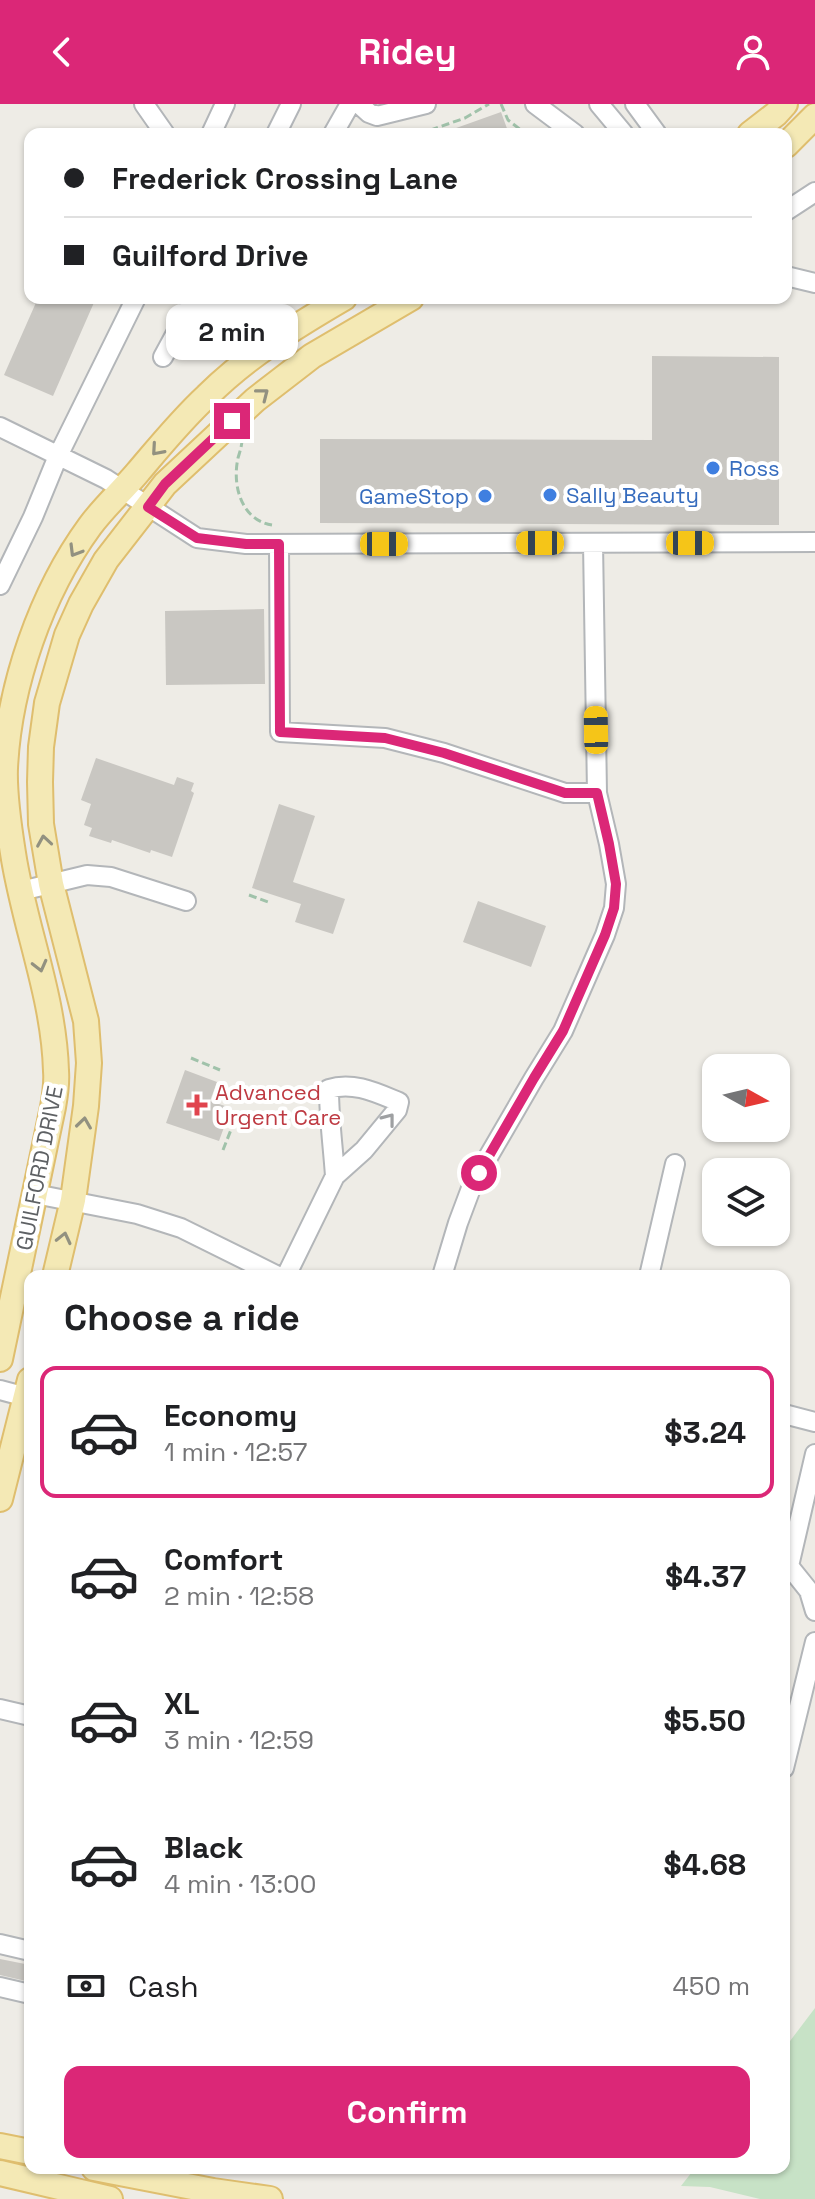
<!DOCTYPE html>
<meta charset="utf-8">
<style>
body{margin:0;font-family:"Space Grotesk",sans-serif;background:#f6f6f6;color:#202124;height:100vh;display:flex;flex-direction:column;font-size:30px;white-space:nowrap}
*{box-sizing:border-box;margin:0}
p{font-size:26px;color:#757577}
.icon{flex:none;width:44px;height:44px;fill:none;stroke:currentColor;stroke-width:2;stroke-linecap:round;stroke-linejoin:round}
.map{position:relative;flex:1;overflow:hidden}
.sheet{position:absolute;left:24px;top:1166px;width:766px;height:904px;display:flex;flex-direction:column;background:#fff;border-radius:16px;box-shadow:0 2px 6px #0004}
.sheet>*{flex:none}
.hud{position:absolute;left:24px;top:24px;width:768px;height:176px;border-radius:16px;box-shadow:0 2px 6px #0004;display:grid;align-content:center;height:176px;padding:0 40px;background:#fff}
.needle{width:52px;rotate:98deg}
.tools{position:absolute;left:702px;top:950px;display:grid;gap:16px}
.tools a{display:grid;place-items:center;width:88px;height:88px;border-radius:16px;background:#fff;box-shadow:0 2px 6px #0004;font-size:40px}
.end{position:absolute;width:36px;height:36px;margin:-18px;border:10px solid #db2777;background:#fff;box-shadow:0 0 0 4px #fff}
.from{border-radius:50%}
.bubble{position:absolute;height:56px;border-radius:16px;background:#fff;box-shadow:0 2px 6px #0004;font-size:26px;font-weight:700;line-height:56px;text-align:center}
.car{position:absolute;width:24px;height:48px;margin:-24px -12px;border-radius:10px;box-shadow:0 0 6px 2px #0007;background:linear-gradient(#f5c518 24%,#345 0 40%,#f5c518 0 76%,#345 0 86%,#f5c518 0)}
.hud b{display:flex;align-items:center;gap:28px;height:76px;font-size:30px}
.hud b+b{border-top:2px solid #e0e0e0}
.hud i{width:20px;height:20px;background:#202124}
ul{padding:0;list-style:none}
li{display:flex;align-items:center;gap:24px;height:132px;margin:0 16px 12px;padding:0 24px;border:4px solid transparent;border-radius:16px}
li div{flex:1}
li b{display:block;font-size:30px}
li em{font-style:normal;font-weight:700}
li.active{border-color:#db2777}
li>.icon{width:72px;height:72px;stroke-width:1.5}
h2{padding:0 40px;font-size:36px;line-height:96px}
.pay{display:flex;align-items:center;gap:20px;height:88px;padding:0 40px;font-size:30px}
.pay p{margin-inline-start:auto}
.primary-button{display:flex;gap:16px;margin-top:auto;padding:16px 40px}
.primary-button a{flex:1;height:92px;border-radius:16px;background:#db2777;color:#fff;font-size:32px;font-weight:700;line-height:92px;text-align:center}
header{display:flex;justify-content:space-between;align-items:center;height:104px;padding:0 40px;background:#db2777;color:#fff;font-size:36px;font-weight:700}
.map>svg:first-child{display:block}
.green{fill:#c7e2c6}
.building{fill:#c9c7c2}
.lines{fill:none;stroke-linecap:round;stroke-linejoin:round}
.minor-casing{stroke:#b3b6b9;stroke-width:22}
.major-casing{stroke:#dfbe6e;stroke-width:28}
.path{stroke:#a0c2aa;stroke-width:3;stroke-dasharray:8 4;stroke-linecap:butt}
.minor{stroke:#fff;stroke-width:18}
.major{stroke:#f4e9b5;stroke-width:24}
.oneway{stroke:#929180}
.oneway2{stroke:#9ea0a2}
.route{stroke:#db2777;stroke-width:10}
.shop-dot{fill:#3f7fe0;stroke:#fff;stroke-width:3}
.health-dot{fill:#e0444e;stroke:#fff;stroke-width:3}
.labels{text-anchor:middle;stroke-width:8;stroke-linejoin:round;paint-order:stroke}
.shop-label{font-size:22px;fill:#366cbe;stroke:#fff;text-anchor:start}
.health-label{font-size:22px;fill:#be3a42;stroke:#fff;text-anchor:start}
.street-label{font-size:22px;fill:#5e6164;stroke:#fff}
</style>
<header><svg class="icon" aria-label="back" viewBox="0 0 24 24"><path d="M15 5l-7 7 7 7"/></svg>Ridey<svg class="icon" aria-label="person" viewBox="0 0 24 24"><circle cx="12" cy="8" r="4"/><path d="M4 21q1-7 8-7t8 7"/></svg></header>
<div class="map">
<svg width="815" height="2095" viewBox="0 0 815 2095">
<rect width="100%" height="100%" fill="#eeece6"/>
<path class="green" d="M815,1904v191h-55l-50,-12 -29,-1 14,-18h89v-119z"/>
<path class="building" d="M501,8l8,22h-63l-1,-2z
M38,194h58l-43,98 -49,-21z
M652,252l127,1v168l-459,-2v-84l332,1z
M264,505l1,75 -99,1 -1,-74z
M96,654l78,27 3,-8 17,6 -3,8 3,2 -22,64 -21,-7 -1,3 -38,-13 -1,3 -22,-7 3,-8 -8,-3 7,-21 -10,-4z
M279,700l36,12 -22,66 52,17 -12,35 -38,-12 6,-18 -49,-16z
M478,797l68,25 -15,41 -68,-25z
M185,966l32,12 -7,19 21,7 -12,33 -53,-18z
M0,1855l30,6v17l-30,-7z"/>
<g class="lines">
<defs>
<path id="minor" d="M144,0l21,30
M359,0l10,9 8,3 49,-12
M535,0l40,30
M599,0l25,30
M635,0l22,30
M211,30l14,-30
M276,30l15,-30
M333,30l17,-30
M786,107l29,-19
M786,172l29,7
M218,194l27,12 6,-12
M163,253l32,-59
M0,323l106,52 91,59 49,6 569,-2
M279,440l1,188 105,6 59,15 121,40h32
M0,481l33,-68 25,-61 78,-158
M21,787l66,-16 24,2 75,24
M35,1090l102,20 44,14 97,48
M286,1172l49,-100 29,-26 33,-40 2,-8c-22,-9 -46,-21 -70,-13 0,30 4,57 6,87
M442,1172l16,-53 15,-40 61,-105 29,-47 42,-96 9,-27 2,-24 -7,-40 -12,-51 -4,-250
M649,1172l26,-112
M0,1286l30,8
M784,1310l31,8
M784,1461l5,1 20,25 6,20
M789,1462l26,-112
M0,1605l30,7
M784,1664l31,-126
M0,1840l30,7
M0,1883l30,7"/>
<path id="major" d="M750,30l26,-20 9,-10
M786,41l29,-29
M55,1172l18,-76 13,-94 3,-43 -3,-42 -35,-137 -10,-60 -1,-42 1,-35 6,-44 20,-68 14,-31 25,-44 59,-76 90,-84 57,-44 99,-58
M0,1255l53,-252c2,-11 4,-24 3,-36 -2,-75 -32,-145 -43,-218 -4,-25 -9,-60 -8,-85 4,-82 36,-175 85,-242 14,-19 33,-36 48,-54 22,-26 44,-53 69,-76 40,-40 89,-70 137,-98
M0,1395l30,-119
M0,2042l30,6
M94,2064l119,23 57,8
M0,2069l110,26"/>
</defs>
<use href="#minor" class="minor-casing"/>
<use href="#major" class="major-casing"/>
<path class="path" d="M501,0l7,16 18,14
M419,30l46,-16 24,-14
M242,335c0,7 -2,12 -4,19 -6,27 3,62 34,67
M249,791l22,8
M191,954l29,12
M223,1046l15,-38"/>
<use href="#minor" class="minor"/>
<use href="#major" class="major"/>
</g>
<defs><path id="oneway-chevron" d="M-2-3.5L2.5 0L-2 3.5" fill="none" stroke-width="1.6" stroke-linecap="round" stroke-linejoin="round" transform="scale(2)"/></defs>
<g class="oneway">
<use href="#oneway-chevron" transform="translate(263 290) rotate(-38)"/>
<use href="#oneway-chevron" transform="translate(157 346) rotate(131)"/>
<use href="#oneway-chevron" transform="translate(75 447) rotate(121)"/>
<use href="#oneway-chevron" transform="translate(44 737) rotate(-99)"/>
<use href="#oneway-chevron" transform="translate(40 862) rotate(76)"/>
<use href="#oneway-chevron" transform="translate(84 1019) rotate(-82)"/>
<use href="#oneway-chevron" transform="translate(64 1134) rotate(-77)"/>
</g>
<use class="oneway2" href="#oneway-chevron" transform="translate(389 1015) rotate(-52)"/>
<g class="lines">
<path class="route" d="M232,317l-67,63 -17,23 49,31 49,6h33l1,188 105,6 59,15 121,40h32l12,51 7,40 -2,24 -9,27 -42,96 -29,47 -55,95"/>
</g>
<g class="shop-dot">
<circle cx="713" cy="364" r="8"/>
<circle cx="550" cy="391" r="8"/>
<circle cx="485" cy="392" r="8"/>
</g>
<path class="health-dot" d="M193 989h8v8h8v8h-8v8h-8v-8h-8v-8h8z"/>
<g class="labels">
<g class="shop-label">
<text x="729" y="372">Ross</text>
<text x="566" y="399">Sally Beauty</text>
<text x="469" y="400" text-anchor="end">GameStop</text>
</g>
<g class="health-label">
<text x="215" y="996">Advanced<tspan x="215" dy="25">Urgent Care</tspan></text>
</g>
<g class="street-label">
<text transform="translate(39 1064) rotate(-79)" y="8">GUILFORD DRIVE</text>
</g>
</g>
</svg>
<div class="tools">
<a><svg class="needle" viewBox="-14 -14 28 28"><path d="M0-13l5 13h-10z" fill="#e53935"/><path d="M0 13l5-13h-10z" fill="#757577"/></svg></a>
<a><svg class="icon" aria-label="layers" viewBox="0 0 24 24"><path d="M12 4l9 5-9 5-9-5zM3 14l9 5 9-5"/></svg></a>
</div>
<i class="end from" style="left:479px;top:1069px"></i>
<i class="end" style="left:232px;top:317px"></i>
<div class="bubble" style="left:166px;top:200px;width:132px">2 min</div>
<i class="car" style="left:540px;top:439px;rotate:270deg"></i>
<i class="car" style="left:690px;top:439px;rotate:90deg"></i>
<i class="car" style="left:384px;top:440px;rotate:90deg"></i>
<i class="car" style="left:596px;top:626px;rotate:359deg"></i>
<div class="hud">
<b><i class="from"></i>Frederick Crossing Lane</b>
<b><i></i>Guilford Drive</b>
</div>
<section class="sheet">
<h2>Choose a ride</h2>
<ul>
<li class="active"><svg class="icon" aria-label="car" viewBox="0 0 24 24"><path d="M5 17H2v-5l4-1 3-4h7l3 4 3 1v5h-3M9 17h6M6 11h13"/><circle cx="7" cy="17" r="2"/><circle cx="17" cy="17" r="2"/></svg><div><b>Economy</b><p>1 min · 12:57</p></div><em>$3.24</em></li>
<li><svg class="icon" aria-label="car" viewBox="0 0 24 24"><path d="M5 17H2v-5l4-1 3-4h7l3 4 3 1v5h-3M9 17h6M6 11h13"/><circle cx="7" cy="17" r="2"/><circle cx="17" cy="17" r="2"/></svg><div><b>Comfort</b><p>2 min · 12:58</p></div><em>$4.37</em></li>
<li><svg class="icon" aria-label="car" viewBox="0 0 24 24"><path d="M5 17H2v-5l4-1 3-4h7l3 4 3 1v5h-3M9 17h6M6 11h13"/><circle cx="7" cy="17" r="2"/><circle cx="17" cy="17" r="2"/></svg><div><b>XL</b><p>3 min · 12:59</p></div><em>$5.50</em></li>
<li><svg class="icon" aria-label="car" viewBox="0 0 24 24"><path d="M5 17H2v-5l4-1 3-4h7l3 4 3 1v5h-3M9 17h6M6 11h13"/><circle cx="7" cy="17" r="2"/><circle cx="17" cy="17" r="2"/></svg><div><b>Black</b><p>4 min · 13:00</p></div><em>$4.68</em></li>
</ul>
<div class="pay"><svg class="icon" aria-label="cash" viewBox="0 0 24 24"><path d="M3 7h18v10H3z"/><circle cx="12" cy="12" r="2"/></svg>Cash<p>450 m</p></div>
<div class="primary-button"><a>Confirm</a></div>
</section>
</div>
